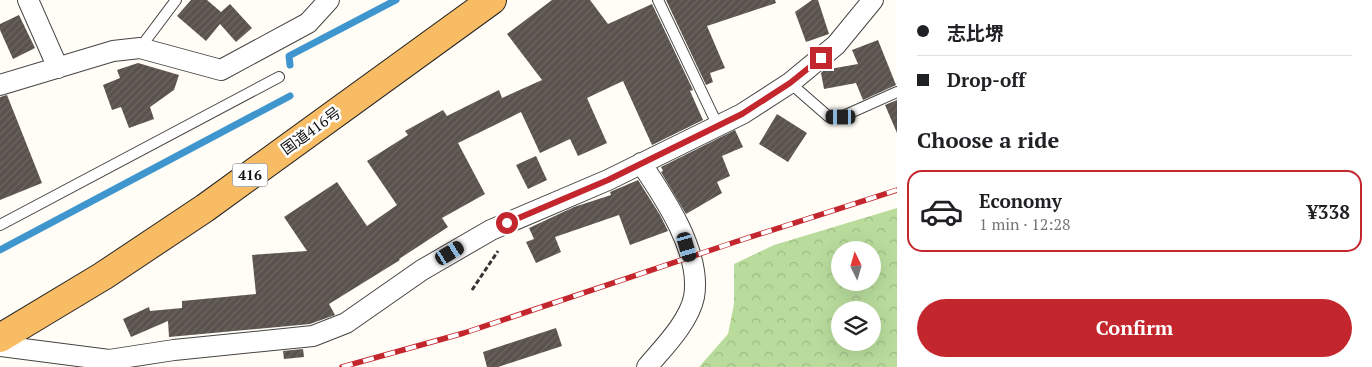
<!DOCTYPE html>
<meta charset="utf-8">
<style>
body{margin:0;font-family:"PT Serif","Noto Sans JP",serif;background:#f6f6f6;color:#202124;height:100vh;display:flex;flex-direction:column;font-size:19px;white-space:nowrap}
*{box-sizing:border-box;margin:0}
p{font-size:16px;color:#757577}
.icon{flex:none;width:28px;height:28px;fill:none;stroke:currentColor;stroke-width:2;stroke-linecap:round;stroke-linejoin:round}
.map{position:relative;flex:1;overflow:hidden}
.details{display:flex;flex-direction:column;background:#fff;width:475px}
.details>*{flex:none}
.guide{display:grid;align-content:center;height:110px;padding:0 20px;background:#fff}
.needle{width:32px;rotate:355deg}
.tools{position:absolute;left:831px;top:241px;display:grid;gap:10px}
.tools a{display:grid;place-items:center;width:50px;height:50px;border-radius:50%;background:#fff;box-shadow:0 5px 20px #0002;font-size:25px}
.end{position:absolute;width:22px;height:22px;margin:-11px;border:6px solid #c4262e;background:#fff;box-shadow:0 0 0 2px #fff}
.from{border-radius:50%}
.car{position:absolute;width:15px;height:30px;margin:-15px -8px;border-radius:6px;box-shadow:0 0 4px 1px #0007;background:linear-gradient(#222 24%,#8ab4d8 0 40%,#222 0 76%,#8ab4d8 0 86%,#222 0)}
.guide b{display:flex;align-items:center;gap:18px;height:48px;font-size:19px}
.guide b+b{border-top:1px solid #e0e0e0}
.guide i{width:12px;height:12px;background:#202124}
ul{padding:0;list-style:none}
li{display:flex;align-items:center;gap:15px;height:82px;margin:0 10px 8px;padding:0 10px;border:2px solid #e0e0e0;border-radius:15px}
li div{flex:1}
li b{display:block;font-size:19px}
li em{font-style:normal;font-weight:700}
li.active{border-color:#c4262e}
li>.icon{width:45px;height:45px;stroke-width:1.5}
h2{padding:0 20px;font-size:22px;line-height:60px}
.primary-button{display:flex;gap:10px;margin-top:auto;padding:10px 20px}
.primary-button a{flex:1;height:58px;border-radius:30px;background:#c4262e;color:#fff;font-size:20px;font-weight:700;line-height:58px;text-align:center}
main{display:flex;flex:1;min-height:0}
.map>svg:first-child{display:block}
.forest{fill:url(#forest-crowns);fill-rule:evenodd}
.lines{fill:none;stroke-linecap:round;stroke-linejoin:round}
.stream{stroke:#3f96cf;stroke-width:7}
.building{fill:url(#building-hatch)}
.service-casing{stroke:#444;stroke-width:12}
.minor-casing{stroke:#444;stroke-width:22}
.trunk-casing{stroke:#222;stroke-width:30}
.path{stroke:#333;stroke-width:3;stroke-dasharray:5 2.5;stroke-linecap:butt}
.service{stroke:#fff;stroke-width:10}
.minor{stroke:#fff;stroke-width:20}
.trunk{stroke:#f7bc64;stroke-width:28}
.rail-casing{stroke:#c4262e;stroke-width:5.5}
.rail{stroke:#fff;stroke-width:4;stroke-dasharray:11;stroke-linecap:butt}
.route{stroke:#c4262e;stroke-width:6}
.labels{text-anchor:middle;stroke-width:5;stroke-linejoin:round;paint-order:stroke}
.shield{fill:#fff;stroke:#585858;stroke-width:1}
.shield-label{font-size:14px;font-weight:bold;fill:#111}
.street-label{font-size:15px;fill:#111;stroke:#fff}
</style>
<main>
<div class="map">
<svg width="897" height="367" viewBox="0 0 897 367">
<defs>
<pattern id="forest-crowns" width="20" height="18" patternUnits="userSpaceOnUse" patternTransform="scale(1.25)"><rect width="20" height="18" fill="#b9dc9c"/><path d="M2 6a3 3 0 1 1 6 0M12 15a3 3 0 1 1 6 0" fill="none" stroke="#9ebc85"/></pattern>
<pattern id="building-hatch" width="6" height="6" patternUnits="userSpaceOnUse" patternTransform="scale(1.25)"><rect width="6" height="6" fill="#5a524d"/><path d="M-1 1l2-2M0 6l6-6M5 7l2-2" fill="none" stroke="#6d6662"/></pattern>
</defs>
<rect width="100%" height="100%" fill="#fffdf5"/>
<path class="forest" d="M897,208v159h-198l29,-33 6,-30v-40l40,-19zM840,250h32v32h-32zM840,310h32v32h-32z"/>
<g class="lines">
<path class="stream" d="M290,65l-1,-9 107,-56
M0,250l290,-154"/>
</g>
<path class="building" d="M191,0h16l14,12 9,-8 22,24 -16,14 -16,-18 -14,17 -29,-25z
M552,0h38l18,24 44,-20 41,86 -3,1 13,29 -51,25 -29,-64 -36,17 20,45 -29,13 -8,-17 -30,14 -19,-41 -63,31 27,51 -43,24 6,9 -49,32 1,1 -71,44 6,11 -25,9 -141,13 -1,-16 -37,16 -8,-18 26,-12 1,4 32,-3v-7l74,-7 -4,-39 55,-4 -23,-34 53,-35 30,44 30,-21 -30,-44 41,-26 -3,-4 38,-21 4,6 52,-26 3,8 40,-18 -35,-46z
M666,0h109l1,3 -69,23 18,42 -15,5 3,9 -7,3z
M812,0h6l11,34 -23,8 -11,-30z
M19,15l16,33 -22,11 -13,-29v-6z
M878,40l18,45 -33,15 -7,-17 -32,6 -3,-16 3,-3 34,-6 -6,-14z
M138,63l41,12 -5,15 -24,17 4,12 -25,9 -8,-21 -9,3 -9,-25 17,-7 -3,-8z
M7,95l35,88 -42,17v-103z
M897,100v33l-12,-28z
M777,114l30,19 -19,29 -29,-18z
M735,130l8,17 -21,9 8,20 -13,6 5,11 -36,21 -25,-42 2,-1 -2,-4z
M536,156l11,24 -19,9 -12,-24z
M638,180l22,35 8,16 -38,14 -11,-30 -64,22 6,15 -25,11 -10,-21 8,-3 -5,-11 45,-21 37,-12 -1,-3z
M556,328l6,18 -64,21h-11l-4,-15z
M303,349l1,8 -20,2 -1,-8z"/>
<g class="lines">
<defs>
<path id="service" d="M658,0l60,126
M140,48l36,-48
M790,83l39,34h12l56,-25
M0,225l279,-148"/>
<path id="minor" d="M28,0l30,68
M0,85l113,-34 27,-3 81,22 87,-47 21,-23
M641,163c23,34 61,90 53,134 -5,25 -31,51 -47,70
M0,346l109,14 65,-10 139,-14 33,-13 76,-53 69,-40 117,-50 134,-66 48,-31 46,-38 37,-45"/>
<path id="trunk" d="M0,338l103,-62 102,-68 287,-208"/>
</defs>
<use href="#service" class="service-casing"/>
<use href="#minor" class="minor-casing"/>
<use href="#trunk" class="trunk-casing"/>
<path class="path" d="M472,290l26,-39"/>
<use href="#service" class="service"/>
<use href="#minor" class="minor"/>
<use href="#trunk" class="trunk"/>
<defs>
<path id="rail" d="M342,367l122,-34 271,-91 162,-52"/>
</defs>
<use href="#rail" class="rail-casing"/>
<use href="#rail" class="rail"/>
</g>
<g class="lines">
<path class="route" d="M507,223l101,-43 134,-66 48,-31 31,-25"/>
</g>
<g class="labels">
<rect class="shield" x="232.5" y="163.5" width="35" height="23" rx="4"/>
<g class="shield-label">
<text x="250" y="180">416</text>
</g>
<g class="street-label">
<text transform="translate(311 131) rotate(-36)" y="5">国道416号</text>
</g>
</g>
</svg>
<div class="tools">
<a><svg class="needle" viewBox="-14 -14 28 28"><path d="M0-13l5 13h-10z" fill="#e53935"/><path d="M0 13l5-13h-10z" fill="#757577"/></svg></a>
<a><svg class="icon" aria-label="layers" viewBox="0 0 24 24"><path d="M12 4l9 5-9 5-9-5zM3 14l9 5 9-5"/></svg></a>
</div>
<i class="end from" style="left:507px;top:223px"></i>
<i class="end" style="left:821px;top:58px"></i>
<i class="car" style="left:841px;top:117px;rotate:270deg"></i>
<i class="car" style="left:687px;top:247px;rotate:164deg"></i>
<i class="car" style="left:450px;top:253px;rotate:59deg"></i>
</div>
<section class="details">
<div class="guide">
<b><i class="from"></i>志比堺</b>
<b><i></i>Drop-off</b>
</div>
<h2>Choose a ride</h2>
<ul>
<li class="active"><svg class="icon" aria-label="car" viewBox="0 0 24 24"><path d="M5 17H2v-5l4-1 3-4h7l3 4 3 1v5h-3M9 17h6M6 11h13"/><circle cx="7" cy="17" r="2"/><circle cx="17" cy="17" r="2"/></svg><div><b>Economy</b><p>1 min · 12:28</p></div><em>¥338</em></li>
</ul>
<div class="primary-button"><a>Confirm</a></div>
</section>
</main>
